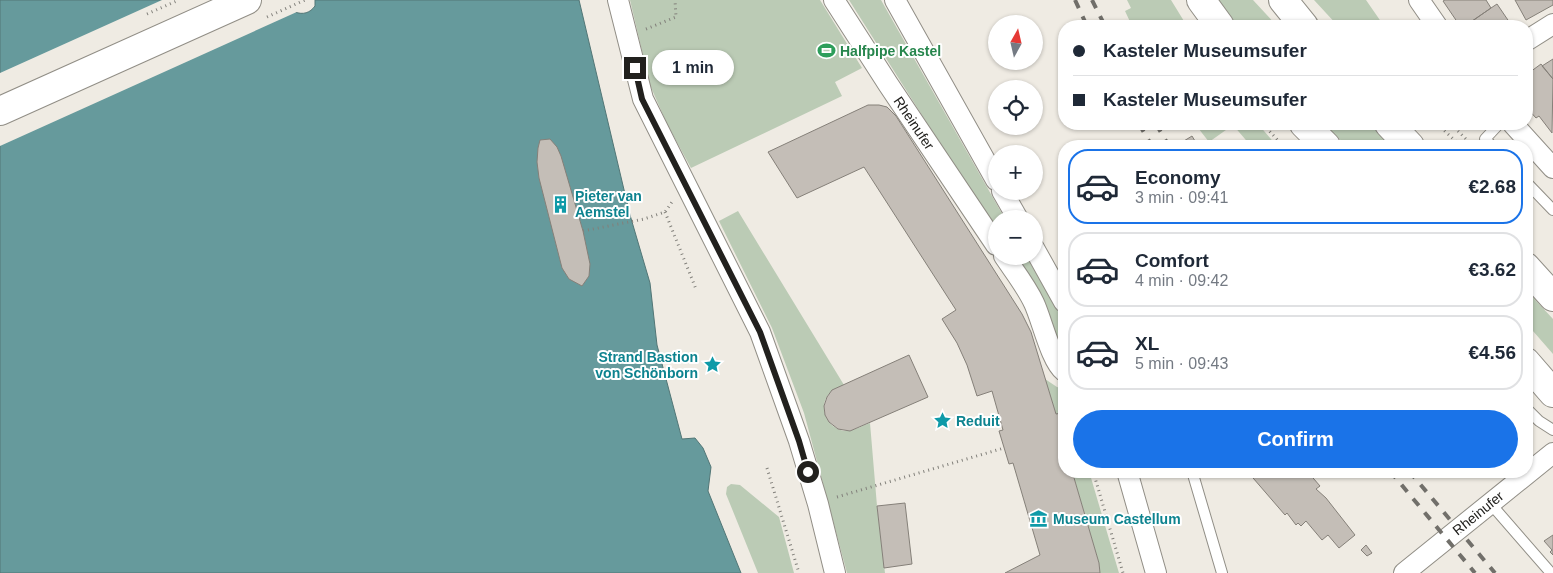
<!DOCTYPE html>
<meta charset="utf-8">
<style>
body{margin:0;font-family:Helvetica,sans-serif;background:#f2f2f3;color:#1f2937;height:100vh;display:flex;flex-direction:column;font-size:19px;white-space:nowrap}
*{box-sizing:border-box;margin:0}
p{font-size:16px;color:#747a83}
.icon{flex:none;width:28px;height:28px;fill:none;stroke:currentColor;stroke-width:2;stroke-linecap:round;stroke-linejoin:round}
.map{position:relative;flex:1;overflow:hidden}
.sheet{position:absolute;left:1058px;top:140px;width:475px;height:338px;display:flex;flex-direction:column;background:#fff;border-radius:20px;box-shadow:0 1px 4px #0004}
.sheet>*{flex:none}
.guide{position:absolute;left:1058px;top:20px;width:475px;height:110px;border-radius:20px;box-shadow:0 1px 4px #0004;display:grid;align-content:center;height:110px;padding:0 15px;background:#fff}
.needle{width:32px;rotate:8deg}
.tools{position:absolute;left:988px;top:15px;display:grid;gap:10px}
.tools a{display:grid;place-items:center;width:55px;height:55px;border-radius:50%;background:#fff;box-shadow:0 1px 4px #0004;font-size:25px}
.end{position:absolute;width:22px;height:22px;margin:-11px;border:6px solid #22211e;background:#fff;box-shadow:0 0 0 2px #fff}
.from{border-radius:50%}
.bubble{position:absolute;height:35px;border-radius:18px;background:#fff;box-shadow:0 1px 4px #0004;font-size:16px;font-weight:800;line-height:35px;text-align:center}
.guide b{display:flex;align-items:center;gap:18px;height:48px;font-size:19px}
.guide b+b{border-top:1px solid #e0e1e3}
.guide i{width:12px;height:12px;background:#1f2937}
ul{padding:9px 0 0;list-style:none}
li{display:flex;align-items:center;gap:15px;height:75px;margin:0 10px 8px;padding:0 5px;border:2px solid #e0e1e3;border-radius:20px}
li div{flex:1}
li b{display:block;font-size:19px}
li em{font-style:normal;font-weight:800}
li.on{border-color:#1a73e8}
li>.icon{width:45px;height:45px;stroke-width:1.5}
.action{display:flex;gap:10px;margin-top:auto;padding:10px 15px}
.action a{flex:1;height:58px;border-radius:30px;background:#1a73e8;color:#fff;font-size:20px;font-weight:800;line-height:58px;text-align:center}
.map>svg:first-child{display:block}
.green{fill:#bbcbb5}
.water{fill:#669a9c;stroke:#527676}
.pier{fill:#efebe3}
.building{fill:#c4beb7;stroke:#858079}
.lines{fill:none;stroke-linecap:round;stroke-linejoin:round}
.lane-casing{stroke:#918e86;stroke-width:12}
.street-casing{stroke:#918e86;stroke-width:22}
.primary-casing{stroke:#918e86;stroke-width:30}
.path{stroke:#82807b;stroke-width:3;stroke-dasharray:1 4;stroke-linecap:butt}
.lane{stroke:#fff;stroke-width:10}
.street{stroke:#fff;stroke-width:20}
.primary{stroke:#fff;stroke-width:28}
.rail{stroke:#716f6a;stroke-width:4;stroke-dasharray:9 9;stroke-linecap:butt}
.route{stroke:#22211e;stroke-width:6}
.labels{text-anchor:middle;stroke-width:4;stroke-linejoin:round;paint-order:stroke}
.leisure-label{font-size:14px;font-weight:bold;fill:#27864d;stroke:#fff;text-anchor:start}
.street-label{font-size:14px;fill:#22211e;stroke:#fff}
.culture-label{font-size:14px;font-weight:bold;fill:#0d838f;stroke:#fff;text-anchor:start}
</style>
<div class="map">
<svg width="1553" height="573" viewBox="0 0 1553 573">
<rect width="100%" height="100%" fill="#efebe3"/>
<path class="green" d="M630,0h190l42,68 -27,14 7,14 -151,72 -24,-44 -17,-39z
M849,0h32l124,219h-9v13z
M1127,0h44l16,26h-55l-7,-15 6,-3z
M1217,0h36l24,26h-41z
M1314,0h52l18,26h-46z
M1195,124h63l19,22h-26l-18,-21 -24,17z
M1323,124h48l20,20 -2,2h-42z
M738,211l106,174c-6,2 -12,5 -16,10 -11,15 2,37 20,36 8,-1 15,-6 22,-8l7,83 8,67h-38l-43,-160 -32,-85 -53,-107z
M1011,256h15l38,66v32l-7,-18 -26,-48z
M1526,290l27,29v35l-27,-31z
M1045,379l12,8 7,2v23l-8,2z
M1072,471h17l30,102h-19l-1,-10z
M731,484l9,1 39,32 15,56h-36l-32,-79 1,-7z"/>
<path class="water" d="M0,0h289l6,12c8,3 15,1 20,-6v-6h264l51,215 20,68 7,62 25,94 13,-1 8,10 8,19 -3,24 33,82h-741z"/>
<path class="pier" d="M162,0h130l4,10 3,1 -299,135v-73z"/>
<path class="building" d="M1445,0h41l5,8 -26,18h-5l-17,-25z
M1515,0h38v5l-27,15z
M1497,4l15,22h-47l26,-18z
M1553,59v20l-11,-13z
M1541,64l12,15 -1,54 -13,-17 -3,2 -10,-11 3,-2 -3,-3v-27z
M868,105h11l8,2 9,9 126,198 9,18 25,82 5,-1 3,9v49h8l27,92 1,10h-95l35,-18 -27,-92 -4,1 -10,-33 4,-1 -11,-39 -15,5 -10,-31 -10,-22 -15,-24 14,-9 -92,-143 -67,31 -29,-46z
M1192,136l6,10h-18l-1,-2z
M550,139l7,8 4,9 22,75 7,33 -1,12 -7,10 -13,-7 -7,-11 -23,-90 -2,-16 1,-14 2,-8z
M1137,142l3,4h-11z
M909,355l19,42 -78,34 -12,-2 -9,-7 -4,-7 -1,-9 3,-9 5,-7z
M1247,471h60l13,15 -4,3 10,9 29,37 -16,13 -11,-13 -6,5 -16,-19 -5,5 -3,-3 -2,2 -9,-12 -2,2z
M1468,471h12l-7,6z
M905,503l7,61 -28,4 -7,-62z
M1553,535v20l-3,-3 2,-2 -8,-9z
M1366,545l6,8 -5,3 -6,-6z"/>
<g class="lines">
<defs>
<path id="lane" d="M1492,146l-7,-7 14,-15
M1526,182l27,28
M1526,408l13,13 14,9
M1192,471l30,102
M1490,503l61,70"/>
<path id="street" d="M618,0l25,99 117,233 39,109 19,63 17,69
M834,0l54,84 108,161
M895,0l101,180
M1419,0l18,26
M1526,41l27,-17
M1513,124l40,44
M1002,191l16,28
M1034,248l30,54
M1004,256c10,15 22,30 30,47 8,17 17,58 30,68
M1127,471l29,102
M1404,573l149,-120"/>
<path id="primary" d="M1201,0l19,26
M1283,0l21,26
M0,111l247,-111
M1304,124l22,22
M1389,124l21,22
M1526,267l27,30
M1526,362l27,31"/>
</defs>
<use href="#lane" class="lane-casing"/>
<use href="#street" class="street-casing"/>
<use href="#primary" class="primary-casing"/>
<path class="path" d="M147,14l32,-14
M267,17l38,-17
M646,29l30,-12 -1,-17
M1263,124l20,22
M1437,124l23,21 6,-6 -15,-15
M1465,124l6,6
M665,212l31,77
M583,231l61,-12 21,-7 7,-10
M767,468l32,105
M1093,471l30,102
M837,497l167,-49"/>
<use href="#lane" class="lane"/>
<use href="#street" class="street"/>
<use href="#primary" class="primary"/>
<path class="rail" d="M1075,0l12,26
M1092,0l13,26
M1139,124l13,22
M1156,124l13,22
M1390,471l85,102
M1409,471l86,102"/>
</g>
<g class="lines">
<path class="route" d="M635,68l7,31 118,233 39,109 9,31"/>
</g>
<defs>
<symbol id="stadium-bare" viewBox="-9 -9 18 18"><path d="M0-5a6.5 5 0 1 0 0 10a6.5 5 0 1 0 0-10ZM-3.5-1.8h7v3.6h-7Z" fill="#2e9e5b" stroke="#fff" stroke-width="2.5" paint-order="stroke"/></symbol>
<symbol id="building-bare" viewBox="-9 -9 18 18"><path d="M-4-6H4V6H1V3H-1V6H-4ZM-2.5-4.3h1.7v1.8h-1.7ZM.8-4.3h1.7v1.8H.8ZM-2.5-1h1.7V.8h-1.7ZM.8-1h1.7V.8H.8Z" fill="#0f9aa8" stroke="#fff" stroke-width="2.5" paint-order="stroke"/></symbol>
<symbol id="sight-bare" viewBox="-9 -9 18 18"><path d="M0-6L1.8-2.2L6-1.7L2.9 1.2L3.7 5.4L0 3.3L-3.7 5.4L-2.9 1.2L-6-1.7L-1.8-2.2Z" fill="#0f9aa8" stroke="#fff" stroke-width="2.5" paint-order="stroke"/></symbol>
<symbol id="museum-bare" viewBox="-9 -9 18 18"><path d="M0-6L6-3V-2H-6V-3ZM-5-1h2V3h-2ZM-1-1h2V3h-2ZM3-1h2V3H3ZM-6 4H6V6H-6Z" fill="#0f9aa8" stroke="#fff" stroke-width="2.5" paint-order="stroke"/></symbol>
</defs>
<g fill-rule="evenodd">
<use href="#stadium-bare" x="814" y="38" width="25" height="25"/>
<use href="#building-bare" x="548" y="192" width="25" height="25"/>
<use href="#sight-bare" x="700" y="352" width="25" height="25"/>
<use href="#sight-bare" x="930" y="408" width="25" height="25"/>
<use href="#museum-bare" x="1026" y="506" width="25" height="25"/>
</g>
<g class="labels">
<g class="leisure-label">
<text x="840" y="56">Halfpipe Kastel</text>
</g>
<g class="street-label">
<text transform="translate(914 123) rotate(56)" y="5">Rheinufer</text>
<text transform="translate(1478 513) rotate(-39)" y="5">Rheinufer</text>
</g>
<g class="culture-label">
<text x="575" y="201">Pieter van<tspan x="575" dy="16">Aemstel</tspan></text>
<text x="698" y="362" text-anchor="end">Strand Bastion<tspan x="698" dy="16">von Schönborn</tspan></text>
<text x="956" y="426">Reduit</text>
<text x="1053" y="524">Museum Castellum</text>
</g>
</g>
</svg>
<div class="tools">
<a><svg class="needle" viewBox="-14 -14 28 28"><path d="M0-13l5 13h-10z" fill="#e53935"/><path d="M0 13l5-13h-10z" fill="#747a83"/></svg></a>
<a><svg class="icon" aria-label="locate" viewBox="0 0 24 24"><circle cx="12" cy="12" r="6"/><path d="M12 2v4M12 18v4M2 12h4M18 12h4"/></svg></a>
<a>+</a>
<a>−</a>
</div>
<i class="end from" style="left:808px;top:472px"></i>
<i class="end" style="left:635px;top:68px"></i>
<div class="bubble" style="left:652px;top:50px;width:82px">1 min</div>
<div class="guide">
<b><i class="from"></i>Kasteler Museumsufer</b>
<b><i></i>Kasteler Museumsufer</b>
</div>
<section class="sheet">
<ul>
<li class="on"><svg class="icon" aria-label="car" viewBox="0 0 24 24"><path d="M5 17H2v-5l4-1 3-4h7l3 4 3 1v5h-3M9 17h6M6 11h13"/><circle cx="7" cy="17" r="2"/><circle cx="17" cy="17" r="2"/></svg><div><b>Economy</b><p>3 min · 09:41</p></div><em>€2.68</em></li>
<li><svg class="icon" aria-label="car" viewBox="0 0 24 24"><path d="M5 17H2v-5l4-1 3-4h7l3 4 3 1v5h-3M9 17h6M6 11h13"/><circle cx="7" cy="17" r="2"/><circle cx="17" cy="17" r="2"/></svg><div><b>Comfort</b><p>4 min · 09:42</p></div><em>€3.62</em></li>
<li><svg class="icon" aria-label="car" viewBox="0 0 24 24"><path d="M5 17H2v-5l4-1 3-4h7l3 4 3 1v5h-3M9 17h6M6 11h13"/><circle cx="7" cy="17" r="2"/><circle cx="17" cy="17" r="2"/></svg><div><b>XL</b><p>5 min · 09:43</p></div><em>€4.56</em></li>
</ul>
<div class="action"><a>Confirm</a></div>
</section>
</div>
